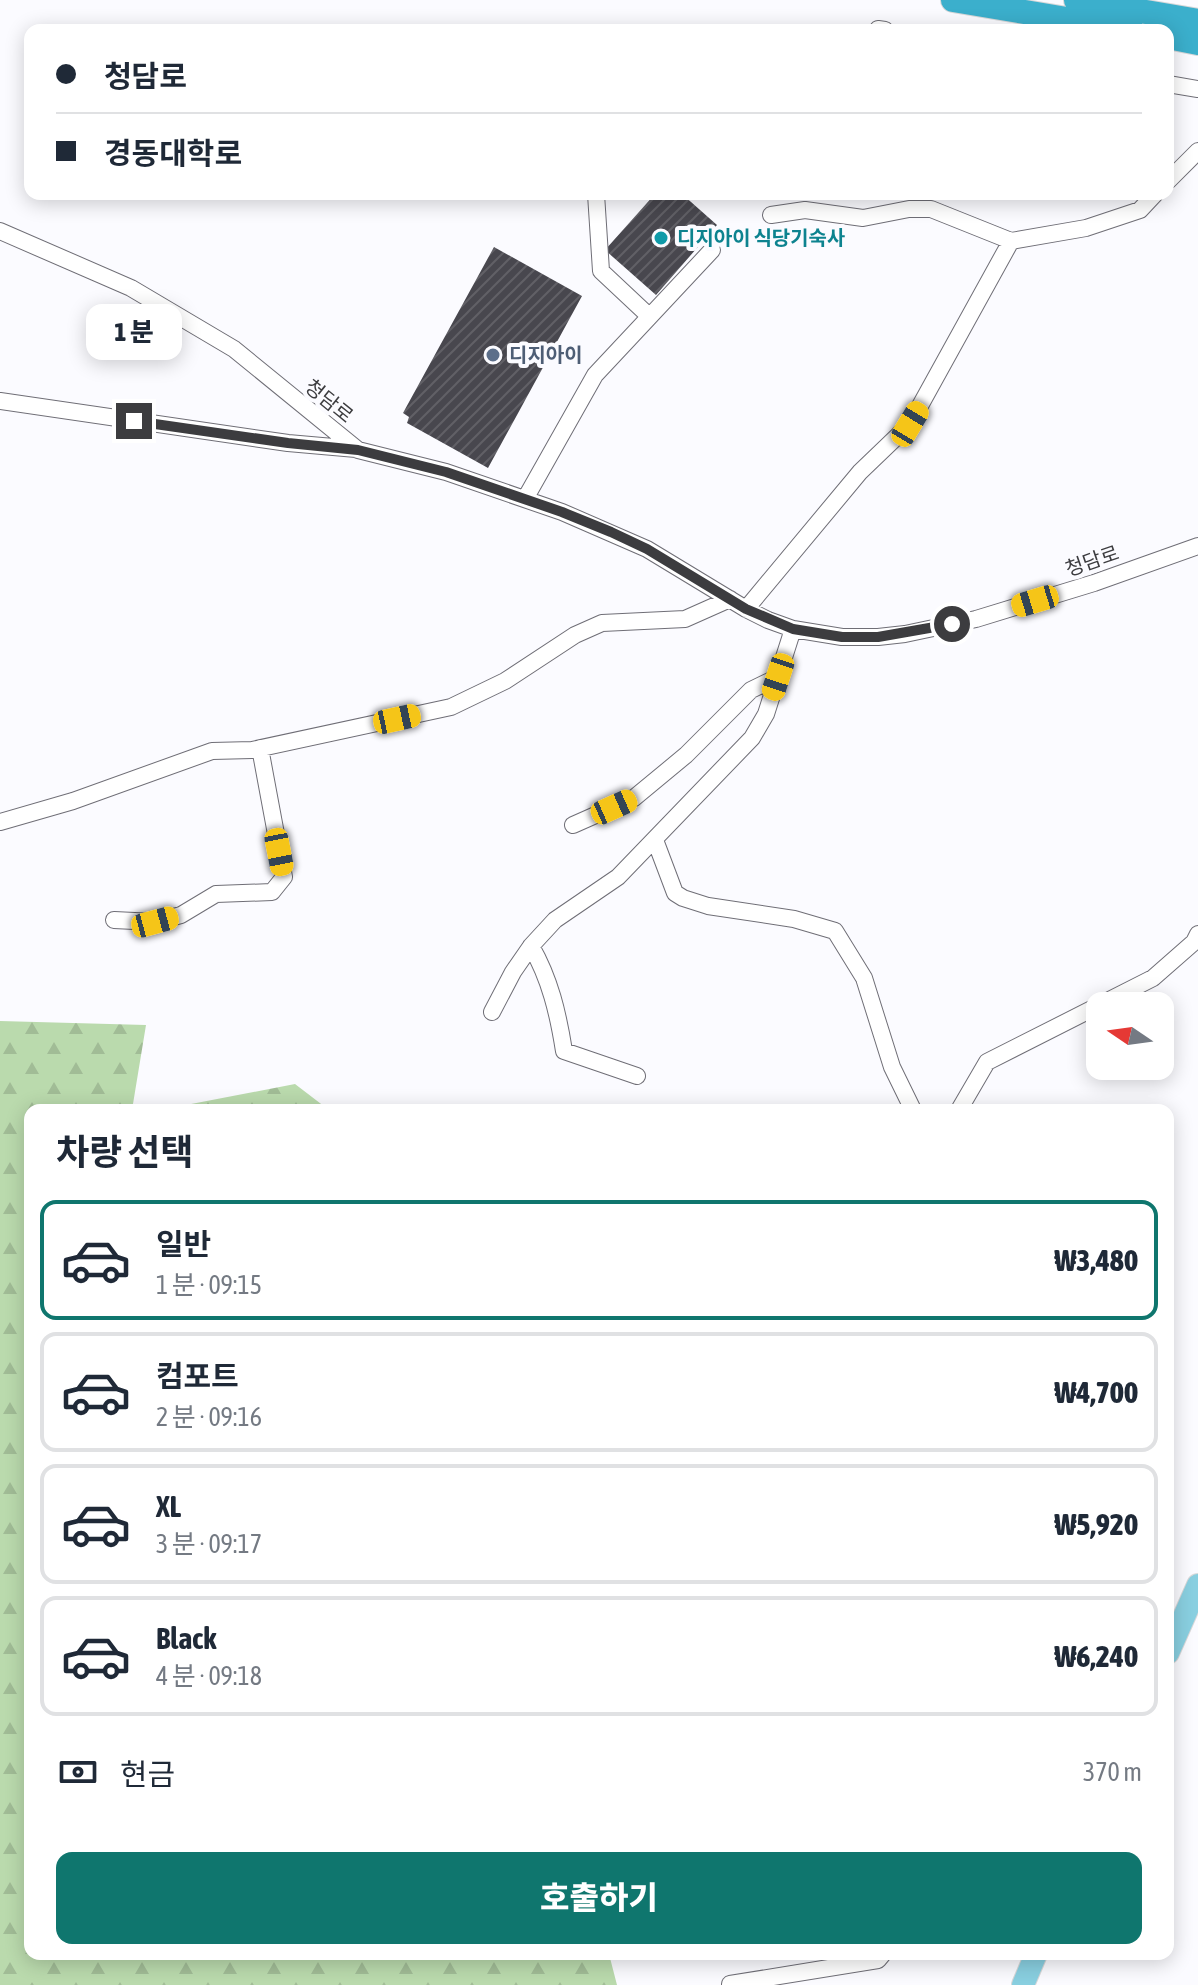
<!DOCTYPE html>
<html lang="ko">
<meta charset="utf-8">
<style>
body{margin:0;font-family:"Asap Condensed","Noto Sans KR",sans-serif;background:#f2f2f3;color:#1f2937;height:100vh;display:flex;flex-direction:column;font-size:30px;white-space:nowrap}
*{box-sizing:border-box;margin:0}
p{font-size:26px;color:#747a83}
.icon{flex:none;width:44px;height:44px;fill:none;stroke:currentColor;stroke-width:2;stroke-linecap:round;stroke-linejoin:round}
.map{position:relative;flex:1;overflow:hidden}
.panel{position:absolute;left:24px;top:1104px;width:1150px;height:856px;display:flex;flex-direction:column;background:#fff;border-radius:16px;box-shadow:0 4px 20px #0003}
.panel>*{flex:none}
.banner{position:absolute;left:24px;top:24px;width:1150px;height:176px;border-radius:16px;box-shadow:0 4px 20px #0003;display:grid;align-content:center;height:176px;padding:0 32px;background:#fff}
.needle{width:52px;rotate:283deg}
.buttons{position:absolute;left:1086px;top:992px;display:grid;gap:16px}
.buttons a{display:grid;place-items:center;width:88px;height:88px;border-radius:16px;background:#fff;box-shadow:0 4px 20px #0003;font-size:40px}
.end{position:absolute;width:36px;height:36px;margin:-18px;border:10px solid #3c3c3f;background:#fff;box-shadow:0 0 0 4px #fff}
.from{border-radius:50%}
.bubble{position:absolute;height:56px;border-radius:16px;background:#fff;box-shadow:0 4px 20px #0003;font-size:26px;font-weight:800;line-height:56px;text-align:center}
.car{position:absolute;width:24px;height:48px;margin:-24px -12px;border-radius:10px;box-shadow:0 0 6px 2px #0007;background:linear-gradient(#f5c518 24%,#345 0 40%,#f5c518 0 76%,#345 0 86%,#f5c518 0)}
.banner b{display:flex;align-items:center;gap:28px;height:76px;font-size:30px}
.banner b+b{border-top:2px solid #e0e1e3}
.banner i{width:20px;height:20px;background:#1f2937}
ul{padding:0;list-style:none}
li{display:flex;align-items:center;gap:24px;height:120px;margin:0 16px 12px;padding:0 16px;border:4px solid #e0e1e3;border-radius:16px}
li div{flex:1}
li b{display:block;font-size:30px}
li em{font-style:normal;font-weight:800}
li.on{border-color:#0f766e}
li>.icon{width:72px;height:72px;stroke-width:1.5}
h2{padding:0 32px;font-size:36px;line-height:96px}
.pay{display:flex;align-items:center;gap:20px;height:88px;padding:0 32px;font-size:30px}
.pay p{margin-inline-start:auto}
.primary-button{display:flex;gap:16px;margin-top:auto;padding:16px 32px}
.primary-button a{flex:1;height:92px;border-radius:16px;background:#0f766e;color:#fff;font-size:32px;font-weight:800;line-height:92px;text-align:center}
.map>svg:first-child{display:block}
.forest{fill:url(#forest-firs)}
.building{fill:url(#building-hatch)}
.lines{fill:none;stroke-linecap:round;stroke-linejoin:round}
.minor-casing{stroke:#6f6e76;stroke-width:18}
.major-casing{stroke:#d8d8d9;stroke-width:24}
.highway-casing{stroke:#d8d8d9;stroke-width:26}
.minor{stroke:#fff;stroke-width:16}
.major{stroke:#89cfe0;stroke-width:22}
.highway{stroke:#3bafcc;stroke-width:24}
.route{stroke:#3c3c3f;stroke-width:10}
.culture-dot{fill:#0f9aa8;stroke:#fbfbff;stroke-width:3}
.service-dot{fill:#5c6f8a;stroke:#fbfbff;stroke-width:3}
.labels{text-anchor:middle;stroke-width:8;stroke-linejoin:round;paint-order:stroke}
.culture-label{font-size:20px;font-weight:bold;fill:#0d838f;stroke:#fbfbff;text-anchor:start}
.service-label{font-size:20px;font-weight:bold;fill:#4e5e75;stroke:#fbfbff;text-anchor:start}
.street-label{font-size:20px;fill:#3c3c3f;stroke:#fbfbff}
</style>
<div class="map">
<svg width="1198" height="1985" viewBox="0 0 1198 1985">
<defs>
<pattern id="forest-firs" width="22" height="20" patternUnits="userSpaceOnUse" patternTransform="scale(2)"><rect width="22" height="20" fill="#badaad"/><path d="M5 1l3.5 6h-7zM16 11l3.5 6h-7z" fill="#a1bc96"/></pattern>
<pattern id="building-hatch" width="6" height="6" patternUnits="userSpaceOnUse" patternTransform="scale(2)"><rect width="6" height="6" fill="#48474e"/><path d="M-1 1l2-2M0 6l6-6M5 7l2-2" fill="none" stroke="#616066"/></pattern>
</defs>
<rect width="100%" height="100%" fill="#fbfbff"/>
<path class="forest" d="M0,1021l146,4 -14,85h-102v844h579l8,31h-617z
M295,1084l34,26h-169z"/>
<path class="building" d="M655,194h27l35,31 -61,70 -51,-45z
M494,247l88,49 -94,172 -81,-45 2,-6 -6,-4z"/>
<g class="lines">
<defs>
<path id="minor" d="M878,29l7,1
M1168,84l30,5
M1168,181l30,-30
M596,194l5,77 48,45
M771,215l34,-5 58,8 46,-9h22l80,32 75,-13 54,-18 15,-16
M0,231l131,57 103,61 124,101 88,22 116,40 85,37 99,60 22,11 25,9 49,8h36l27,-3 71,-15 118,-36 104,-37
M0,401l288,42 68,6
M525,499l70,-124 117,-125
M746,609l114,-137 50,-48 101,-183
M0,822l73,-21 139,-50 40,-1 199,-43 54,-26 70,-46 27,-12 83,-4 45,-20
M573,825l61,-27 52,-43 65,-65 27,-13
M655,840l20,53 8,5 25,8 86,13 41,12 29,47 28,89 21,43
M114,920l41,2 26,-7 35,-21 56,-2 12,-15 -24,-129
M531,946c19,33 27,67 33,105l73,25
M492,1012l21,-40 18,-26 24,-26 63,-43 134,-139 14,-24 27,-85
M959,1110l28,-48 166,-84 41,-36 4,-8
M730,1984l148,-24 5,-6"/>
<path id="major" d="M1168,1653l30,-68
M1023,1985l13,-31"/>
<path id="highway" d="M953,0l179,30
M1076,0l122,21
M1168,37l30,6"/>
</defs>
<use href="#minor" class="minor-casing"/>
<use href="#major" class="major-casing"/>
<use href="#highway" class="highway-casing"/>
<use href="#minor" class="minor"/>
<use href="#major" class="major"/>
<use href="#highway" class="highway"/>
</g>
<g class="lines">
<path class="route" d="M134,421l154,22 70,7 88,22 116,40 49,20 36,17 99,60 47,20 49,8h36l74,-13"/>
</g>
<circle class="culture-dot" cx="661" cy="238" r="8"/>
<circle class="service-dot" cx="493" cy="355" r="8"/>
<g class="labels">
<g class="culture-label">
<text x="677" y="245">디지아이 식당기숙사</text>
</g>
<g class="service-label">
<text x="509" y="362">디지아이</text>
</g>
<g class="street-label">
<text transform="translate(329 401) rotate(39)" y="7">청담로</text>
<text transform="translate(1092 561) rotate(-19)" y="7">청담로</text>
</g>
</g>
</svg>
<div class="buttons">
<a><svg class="needle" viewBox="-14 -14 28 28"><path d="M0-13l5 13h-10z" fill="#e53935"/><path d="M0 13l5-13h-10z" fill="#747a83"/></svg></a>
</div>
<i class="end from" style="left:952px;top:624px"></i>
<i class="end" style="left:134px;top:421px"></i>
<div class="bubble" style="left:86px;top:304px;width:96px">1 분</div>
<i class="car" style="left:910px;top:424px;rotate:31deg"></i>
<i class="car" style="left:1035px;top:601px;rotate:253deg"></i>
<i class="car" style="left:778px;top:677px;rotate:198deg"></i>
<i class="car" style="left:397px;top:719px;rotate:78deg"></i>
<i class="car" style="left:614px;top:807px;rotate:66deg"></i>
<i class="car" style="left:279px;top:852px;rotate:169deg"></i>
<i class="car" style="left:155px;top:922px;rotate:75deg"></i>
<div class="banner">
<b><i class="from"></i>청담로</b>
<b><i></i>경동대학로</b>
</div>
<section class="panel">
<h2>차량 선택</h2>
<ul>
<li class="on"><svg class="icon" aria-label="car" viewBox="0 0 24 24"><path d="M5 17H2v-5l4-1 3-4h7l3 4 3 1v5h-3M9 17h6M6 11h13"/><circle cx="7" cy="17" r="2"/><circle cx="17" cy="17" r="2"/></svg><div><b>일반</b><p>1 분 · 09:15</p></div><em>₩3,480</em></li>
<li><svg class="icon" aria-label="car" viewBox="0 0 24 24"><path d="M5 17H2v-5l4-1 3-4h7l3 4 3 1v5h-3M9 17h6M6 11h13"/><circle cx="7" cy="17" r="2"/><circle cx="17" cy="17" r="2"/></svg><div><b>컴포트</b><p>2 분 · 09:16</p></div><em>₩4,700</em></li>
<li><svg class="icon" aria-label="car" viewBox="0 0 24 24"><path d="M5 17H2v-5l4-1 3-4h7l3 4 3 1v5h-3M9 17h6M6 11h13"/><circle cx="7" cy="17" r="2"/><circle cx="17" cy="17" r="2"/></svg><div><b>XL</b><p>3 분 · 09:17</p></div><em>₩5,920</em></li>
<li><svg class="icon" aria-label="car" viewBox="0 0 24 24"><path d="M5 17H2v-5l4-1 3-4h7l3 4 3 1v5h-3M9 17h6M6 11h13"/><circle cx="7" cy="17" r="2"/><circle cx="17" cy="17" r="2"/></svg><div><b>Black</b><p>4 분 · 09:18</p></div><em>₩6,240</em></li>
</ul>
<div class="pay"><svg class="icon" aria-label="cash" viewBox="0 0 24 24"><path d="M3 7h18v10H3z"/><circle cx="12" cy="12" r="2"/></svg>현금<p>370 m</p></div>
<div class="primary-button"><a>호출하기</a></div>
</section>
</div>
